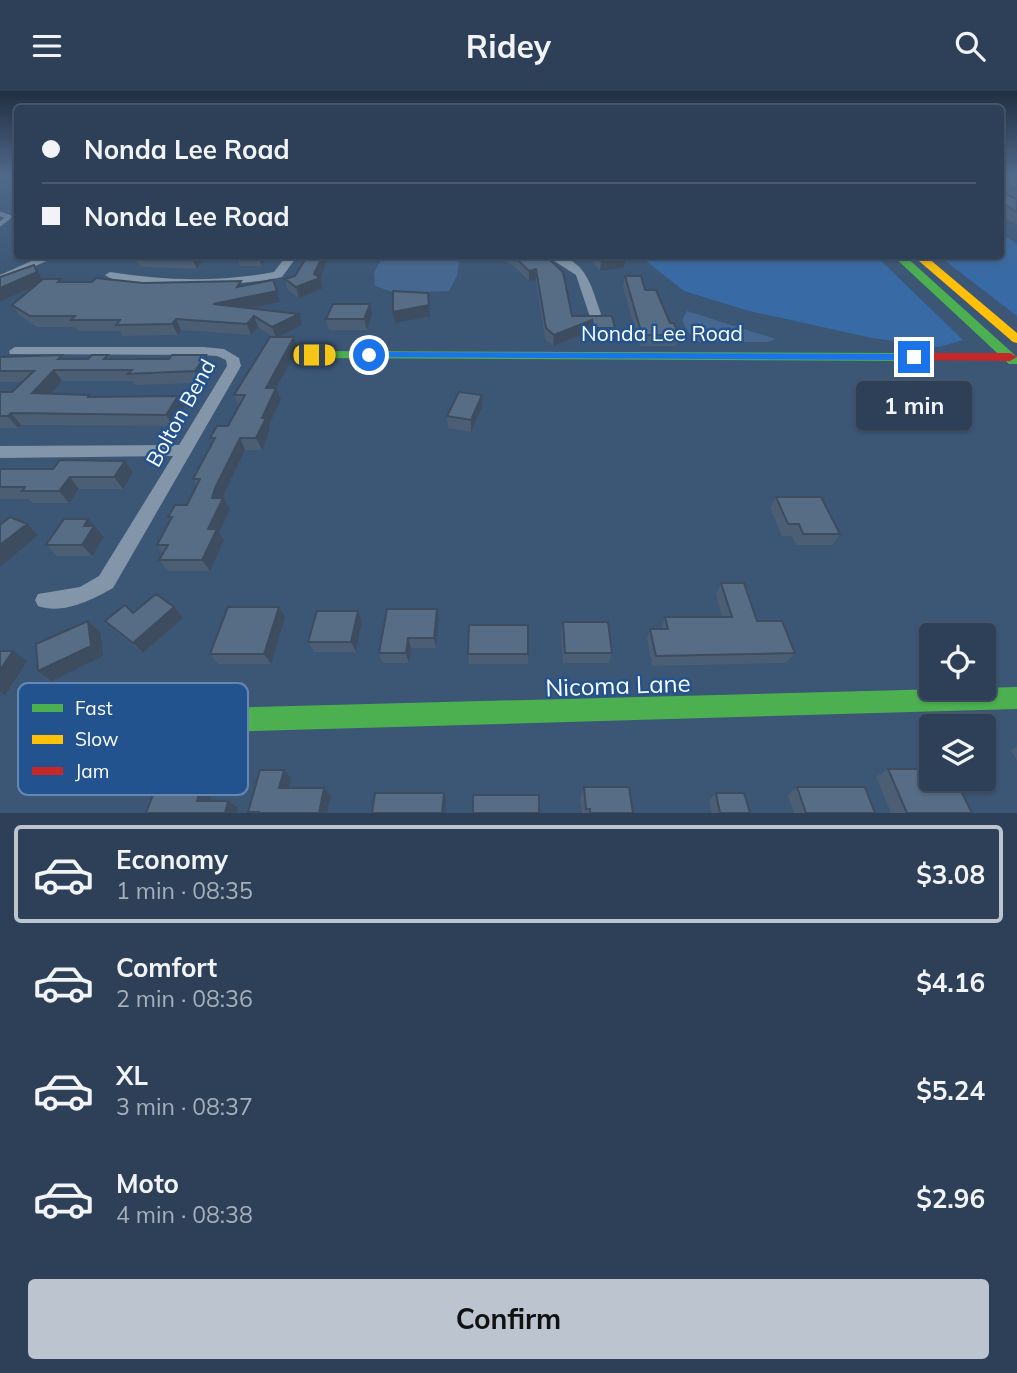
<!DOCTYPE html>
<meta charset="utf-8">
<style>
body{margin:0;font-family:Mulish,sans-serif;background:#394b61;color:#f1f3f6;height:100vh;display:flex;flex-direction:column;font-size:26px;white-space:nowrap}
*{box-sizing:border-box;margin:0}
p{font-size:23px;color:#a7afba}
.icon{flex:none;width:38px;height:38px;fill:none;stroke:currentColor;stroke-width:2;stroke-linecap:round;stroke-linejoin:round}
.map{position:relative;height:722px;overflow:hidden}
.sheet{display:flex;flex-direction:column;background:#2d4058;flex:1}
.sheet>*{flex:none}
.top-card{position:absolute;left:14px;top:14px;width:990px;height:154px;border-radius:7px;box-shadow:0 2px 5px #0004,0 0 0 2px #48596e;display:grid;align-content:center;height:154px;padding:0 28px;background:#2d4058}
.tools{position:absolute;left:919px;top:532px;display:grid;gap:14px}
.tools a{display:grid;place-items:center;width:77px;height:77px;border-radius:7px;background:#2d4058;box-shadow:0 2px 5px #0004,0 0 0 2px #48596e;font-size:35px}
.end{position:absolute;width:32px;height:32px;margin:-16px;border:9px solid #1a73e8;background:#fff;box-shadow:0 0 0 4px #fff}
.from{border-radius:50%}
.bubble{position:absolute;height:49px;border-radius:7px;background:#2d4058;box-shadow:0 2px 5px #0004,0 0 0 2px #48596e;font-size:23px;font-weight:700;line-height:49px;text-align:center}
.car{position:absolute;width:21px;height:42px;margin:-21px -10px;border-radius:9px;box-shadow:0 0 5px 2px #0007;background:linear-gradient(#f5c518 24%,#345 0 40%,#f5c518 0 76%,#345 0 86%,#f5c518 0)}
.top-card b{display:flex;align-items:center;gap:24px;height:66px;font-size:26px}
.top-card b+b{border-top:2px solid #48596e}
.top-card i{width:18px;height:18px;background:#f1f3f6}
ul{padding:12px 0 0;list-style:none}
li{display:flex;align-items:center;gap:21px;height:98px;margin:0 14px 10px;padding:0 14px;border:4px solid transparent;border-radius:7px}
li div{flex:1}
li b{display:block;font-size:26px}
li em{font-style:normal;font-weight:700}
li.current{border-color:#bbc4cf}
li>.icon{width:63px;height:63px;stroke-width:1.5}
.cta{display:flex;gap:14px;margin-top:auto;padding:14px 28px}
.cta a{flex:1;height:80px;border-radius:7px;background:#bbc4cf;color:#111;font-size:28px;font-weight:700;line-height:80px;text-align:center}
header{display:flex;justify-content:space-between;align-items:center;height:91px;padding:0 28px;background:#2d4058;font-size:32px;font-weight:700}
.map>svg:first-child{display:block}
.green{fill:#386aa5}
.water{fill:#466790}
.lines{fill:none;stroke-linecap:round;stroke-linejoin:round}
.lane{stroke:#8396a9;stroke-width:4.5}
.street{fill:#8396a9;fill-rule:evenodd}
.fast{fill:#4caf50;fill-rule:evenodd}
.slow{fill:#ffc107;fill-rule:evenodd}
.jam{fill:#c62828;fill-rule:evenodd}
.wall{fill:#4b5e73}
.shaded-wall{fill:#3d4c5e}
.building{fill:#576d86;stroke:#3d4c5e;stroke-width:2}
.route{fill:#1a73e8}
.labels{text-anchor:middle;stroke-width:5;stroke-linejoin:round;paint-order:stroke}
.street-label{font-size:21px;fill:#fff;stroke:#23538f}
.near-street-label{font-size:24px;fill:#fff;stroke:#23538f}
.key{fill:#23538f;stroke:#6587b1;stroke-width:2}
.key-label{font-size:19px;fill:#fff}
</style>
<header><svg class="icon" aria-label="menu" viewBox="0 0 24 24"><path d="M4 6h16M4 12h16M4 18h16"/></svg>Ridey<svg class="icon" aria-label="search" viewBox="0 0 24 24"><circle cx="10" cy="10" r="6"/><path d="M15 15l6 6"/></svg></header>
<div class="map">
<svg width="1017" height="722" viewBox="0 0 1017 722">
<rect width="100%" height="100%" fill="#3c5676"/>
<path class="green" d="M1001,142l16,11v72l-78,-60 62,-1z
M640,165h236l87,84 -24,7 -67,-9 -123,-27 -65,-20z"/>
<path class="water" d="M383,165h77l-3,20 -8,15 -54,2 -20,-7 -1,-13z
M687,220l89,28 -8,3h-69l-11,-10 -6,-12z"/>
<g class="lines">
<path class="lane" d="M0,123l9,3 -9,7"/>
<path class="street" d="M45,164h15l-60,27v-7z
M287,164h11l-16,22c-34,8 -151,17 -177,-2l5,-3c55,9 110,10 164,0z
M545,164c41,0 45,28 56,59l-2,3h-8l-2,-3 -13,-39z
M15,256h188l21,2 15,9 2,8 -128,222c-21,12 -51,27 -75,18l-3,-6 3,-6 42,-7 19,-11 74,-120 -173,2v-12l179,-1 48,-79 -1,-6 -9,-4 -14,-1 -193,-1 -1,-3z"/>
<path class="fast" d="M892,164h12l113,102v7h-8z
M314,260l592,2 7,4 -7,4 -597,-3 -1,-3z
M1017,596v22l-797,23 -8,-4 -4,-8 4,-8 8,-4z"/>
<path class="slow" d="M919,166h8l90,76v10l-4,-1 -94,-81z"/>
<path class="jam" d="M906,262h104l7,4 -7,4 -109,-1 -2,-3z"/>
</g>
<path class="wall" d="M1001,84h16v50l-16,-10z
M80,164h128l-11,14 -56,-2 -3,-5z
M236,164h32l-6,11h-22z
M330,164l-10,22 3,11 -24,10 -11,-8 -3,-11 10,-3z
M493,164h49l30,61h40l3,12 -1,11h-22l-2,-8 -37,15 -8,-7 -9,-59 -7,1 -15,-15z
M570,164h54l2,3 -2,10 -24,3 -11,-13 -8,4z
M40,184l3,5 18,-1 1,3 81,1 100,3 37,16 -31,6 53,17 -23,12h15l4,11 -22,40 5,11 -12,26 1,4 -8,21h-17l-23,48 8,12 -11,23 5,7 -14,31h-42l-9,-11 4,-7 -6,-8 13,-25 -2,-3 19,-12 10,-19 -4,-7 20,-36 -3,-5 18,-12 11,-20 -5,-11 39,-58 -15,-10 -7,8 -70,-5 -3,5 -56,1 -2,-5h-42l-3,-4h-38l-17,-11 -8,-11 22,-18 -34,15z
M625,185l20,14 33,45 -2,11h-36l-17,-59z
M370,213l2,10 -5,16h-38l-3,-11z
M108,264l3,4 100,7 -11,17 -65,2 -2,-4h-71l-11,13 40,3 87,-1 7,12 -12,18 -152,-1 -3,3h-18v-36h12l10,-10h-22v-25l88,2z
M482,304v12l-11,25 -23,-4 -1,-12z
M0,378l133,4 -10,16h-44l-10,14h-36l-4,-4h-29z
M776,406l64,37 -8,11h-36l-4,-9h-10l-12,-28z
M98,439l6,7 -12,19h-35l-11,-11z
M721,492l36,38 38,32 -9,10 -134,3 -5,-27 3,-10h11l4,-12h57l-6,-23z
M437,518l2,10 -3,29h-25l-2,15h-26l-4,-10z
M358,520l4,10 -6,31h-42l-6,-10z
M133,522l50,5 -40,35 -27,-21 -11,-11z
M285,527l-14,46h-53l-8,-10z
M563,531l49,31 -3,10h-46l-2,-31z
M468,563h60v10h-59z
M1017,656v14l-6,-11z
M888,678l84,44h-81l-15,-36z
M584,696l49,26h-51l-2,-15z
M797,696l78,26h-81l-6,-18z
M716,702l34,20h-38l-3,-13z"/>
<path class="shaded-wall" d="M195,164h13l-11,14 -5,-10z
M268,164l-6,11 -4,-10z
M323,164h7l-10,23 3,10 -24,10 -3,-11 18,-13z
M582,164h7v3l-8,4z
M626,167l-2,10 -24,3 1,-10z
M34,174l10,17 -44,20v-14z
M536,178v11l-7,1v-10z
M277,200l3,11 -63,13 -4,-11z
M370,213l2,10 -5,16 -3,-11z
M429,214l1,11 -35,7 -2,-11z
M299,223l3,11 -26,13 -4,-11z
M254,225l4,11 -7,8 -4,-11z
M176,228l5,11 -3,5 -6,-11z
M592,229l-2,11 -37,15 1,-11z
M294,246l4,11 -28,51 -4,-11z
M206,264l5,11 -11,17 -5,-12z
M54,279l8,11 -21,24 -9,-12z
M276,297l5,11 -12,26 1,4 -8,21 -6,-12 6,-20z
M482,304v12l-11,25v-12z
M178,305l7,12 -12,18 -7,-11z
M11,322l10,12 -3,3 -10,-12z
M240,347l5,12 -24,50 2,-2 7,12 -11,23 5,7 -14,31 -8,-11 6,-31 4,-31 3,-10z
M125,370l8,12 -10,16 -9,-12z
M70,386l9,12 -10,14 -10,-12z
M88,428l16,18 -12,19 -10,-11 2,-19z
M27,433l11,11 -38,32v-22z
M174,516l9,11 -40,35 -10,-10z
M279,516l6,11 -14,46 -7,-10z
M437,518l2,10 -3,29 -2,-10z
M358,520l4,10 -6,31 -5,-10z
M88,530l12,11 3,24 -51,25 -14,-10z
M408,547l3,10 -2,15 -3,-10z
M13,560l14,10 -22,34 -5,-3v-22z
M284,679l7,8 -4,17 -8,-7z
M201,696l11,8 -5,13 -10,-7z
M324,697l7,7 -4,18h-8z
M444,702l2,7 -1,13h-3z
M228,710l10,7 -2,5h-11z"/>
<path class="building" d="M1001,84h16v14l-13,-6 1,11 12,5v13l-16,-10z
M137,164h58l-3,4 -57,-2z
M308,164h15l-9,19 6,4 -24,9 -11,-8 10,-3z
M513,164h29l8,5 13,12 9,44h40l3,12h-22l-1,-8 -38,15 -8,-7 -10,-59 -7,2z
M596,164h28l2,3 -25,3z
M34,174l3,7 -37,16v-11z
M625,185h16l4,14h11l14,33h4l4,12h-36z
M96,187l47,5 98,-2 -4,6 36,-7 4,11 -64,13 86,10 -27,13 -18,-11 -7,8 -71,-5 -4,5 -56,1 4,-5h-49l4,-4h-45l-18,-11 31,-26h18l-3,3h34z
M393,200l35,2 1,12 -36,7z
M333,213h37l-6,15h-38z
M270,246h24l-28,51h10l-14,30h4l-10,20h-16l-25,50 -3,10h11l-15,31h9l-15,31h-43l9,-15h-11l15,-28h-4l7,-12h12l13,-26h-7l22,-41h-5l7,-12h11l17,-31h-11z
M62,264l-4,4h30l4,-4h16l-4,4h65l3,-4h34l-11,16 -67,3 4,-4h-78l-22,23 57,2 -1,2 90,-1 -12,19 -155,-2 -3,3h-8v-24h12l22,-21h-34v-14z
M459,301l23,3 -11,25 -24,-4z
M60,369l65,1 -11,16h-44l-11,14h-37l3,-4h-25v-18h53z
M776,406h45l19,37h-37l-4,-10h-11z
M10,426l17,7 -27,21v-20z
M64,428h24l-4,7h10l-12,19h-36z
M721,492h23l13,38h25l13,32 -139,3 -6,-27h18l-3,-12h67z
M156,503l18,13 -41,36 -28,-22 20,-16 8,8z
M228,516h51l-15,47h-54z
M387,518h50l-3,29h-26l-2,15h-27z
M317,520h41l-7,31h-43z
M88,530l3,25 -53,25 -2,-27z
M563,531h45l4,31h-47z
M469,534h59v29h-60z
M0,560h13l-13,19z
M888,678h43v10h24l17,34h-65z
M260,679h24l-5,18h45l-5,25h-62l1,-1h-10z
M156,696h45l-4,14h31l-3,12h-79z
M584,696h45l4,26h-43v-4h-4z
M797,696h68l10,26h-69z
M375,702h69l-2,20h-70z
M716,702h28l6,20h-30z
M473,704h66v18h-66z"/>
<linearGradient id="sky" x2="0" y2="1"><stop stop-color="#212f41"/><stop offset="0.45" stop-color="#50688a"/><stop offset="1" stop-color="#50688a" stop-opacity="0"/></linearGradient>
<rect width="1017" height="186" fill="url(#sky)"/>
<path class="route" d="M369,261l545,2 4,3 -4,3 -549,-3z"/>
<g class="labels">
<g class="street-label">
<text x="662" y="250">Nonda Lee Road</text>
<text transform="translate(181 322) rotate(-61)" y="7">Bolton Bend</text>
</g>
<g class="near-street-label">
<text transform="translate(618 595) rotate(-2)" y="8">Nicoma Lane</text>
</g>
</g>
<rect x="18" y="592" width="230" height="112" rx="10" class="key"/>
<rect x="32" y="613" width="31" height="8" fill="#4caf50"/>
<rect x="32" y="644" width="31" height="9" fill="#ffc107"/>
<rect x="32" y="676" width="31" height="8" fill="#c62828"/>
<g class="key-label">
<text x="75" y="624">Fast</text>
<text x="75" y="655">Slow</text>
<text x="75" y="687">Jam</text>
</g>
</svg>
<div class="tools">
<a><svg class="icon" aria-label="locate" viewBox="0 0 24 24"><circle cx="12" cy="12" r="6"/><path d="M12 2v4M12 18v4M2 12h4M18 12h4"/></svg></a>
<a><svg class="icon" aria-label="layers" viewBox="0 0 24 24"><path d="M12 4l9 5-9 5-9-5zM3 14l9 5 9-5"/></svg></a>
</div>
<i class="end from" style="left:369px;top:264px"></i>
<i class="end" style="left:914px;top:266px"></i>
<div class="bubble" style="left:856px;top:290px;width:116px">1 min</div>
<i class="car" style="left:314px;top:264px;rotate:90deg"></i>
<div class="top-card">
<b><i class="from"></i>Nonda Lee Road</b>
<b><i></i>Nonda Lee Road</b>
</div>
</div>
<section class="sheet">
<ul>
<li class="current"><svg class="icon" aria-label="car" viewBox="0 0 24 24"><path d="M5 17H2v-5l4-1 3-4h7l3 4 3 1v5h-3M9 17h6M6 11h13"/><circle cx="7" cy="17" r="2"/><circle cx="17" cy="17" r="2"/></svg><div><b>Economy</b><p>1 min · 08:35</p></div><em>$3.08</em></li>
<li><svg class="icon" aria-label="car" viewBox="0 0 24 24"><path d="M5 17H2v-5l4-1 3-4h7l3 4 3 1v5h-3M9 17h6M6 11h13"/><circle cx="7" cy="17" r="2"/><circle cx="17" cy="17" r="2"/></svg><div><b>Comfort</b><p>2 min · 08:36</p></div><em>$4.16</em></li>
<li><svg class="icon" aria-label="car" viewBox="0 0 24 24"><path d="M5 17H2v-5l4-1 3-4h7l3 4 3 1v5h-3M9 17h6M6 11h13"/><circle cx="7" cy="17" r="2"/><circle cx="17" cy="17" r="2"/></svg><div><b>XL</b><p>3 min · 08:37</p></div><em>$5.24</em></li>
<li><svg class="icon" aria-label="car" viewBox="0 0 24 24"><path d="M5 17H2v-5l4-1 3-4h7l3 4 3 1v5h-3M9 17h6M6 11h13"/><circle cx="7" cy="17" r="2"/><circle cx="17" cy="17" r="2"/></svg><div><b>Moto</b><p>4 min · 08:38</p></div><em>$2.96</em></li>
</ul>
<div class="cta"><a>Confirm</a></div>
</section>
